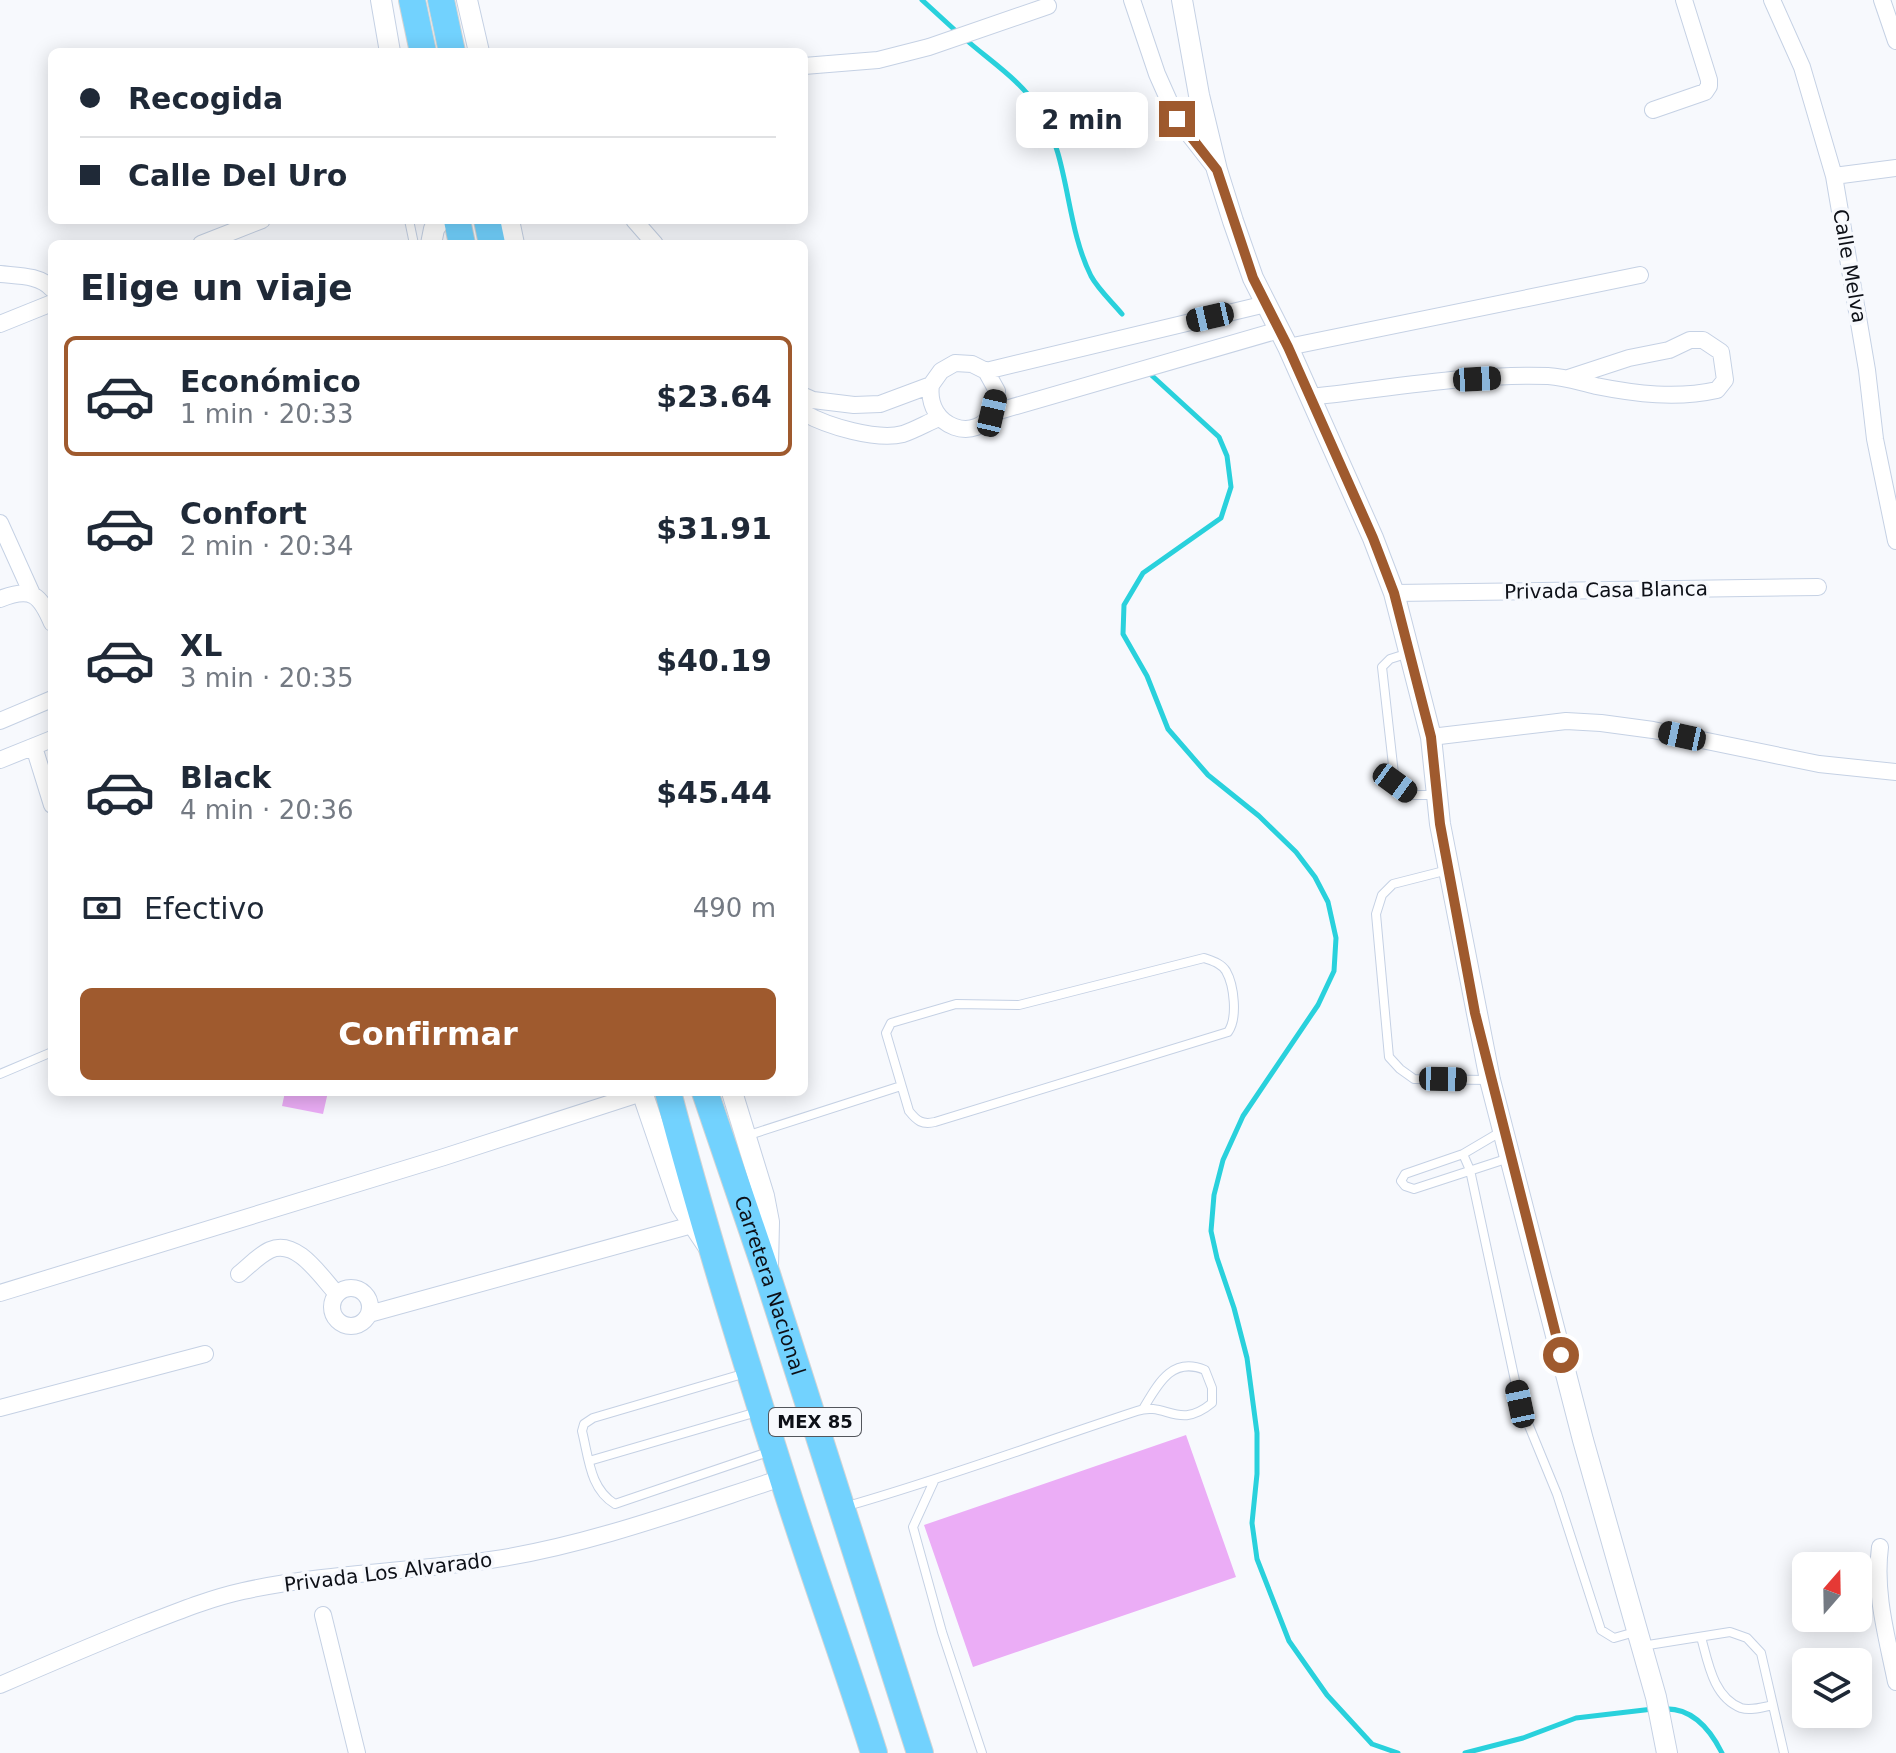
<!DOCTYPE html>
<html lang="es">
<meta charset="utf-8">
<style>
body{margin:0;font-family:"DejaVu Sans",sans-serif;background:#f6f6f7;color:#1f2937;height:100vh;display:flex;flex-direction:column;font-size:30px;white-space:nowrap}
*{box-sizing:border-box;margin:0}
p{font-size:26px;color:#747a83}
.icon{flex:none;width:44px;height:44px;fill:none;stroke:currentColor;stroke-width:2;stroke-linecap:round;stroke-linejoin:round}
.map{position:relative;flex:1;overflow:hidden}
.drawer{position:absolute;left:48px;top:240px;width:760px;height:856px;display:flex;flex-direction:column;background:#fff;border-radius:12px;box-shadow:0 4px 20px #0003}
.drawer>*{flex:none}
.banner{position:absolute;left:48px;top:48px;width:760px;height:176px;border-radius:12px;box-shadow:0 4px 20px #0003;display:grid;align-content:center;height:176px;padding:0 32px;background:#fff}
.needle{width:52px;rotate:20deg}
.fabs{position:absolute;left:1792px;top:1552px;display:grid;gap:16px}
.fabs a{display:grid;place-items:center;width:80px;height:80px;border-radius:12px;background:#fff;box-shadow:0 4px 20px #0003;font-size:40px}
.end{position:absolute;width:36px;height:36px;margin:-18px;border:10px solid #9f5a2e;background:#fff;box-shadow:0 0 0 4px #fff}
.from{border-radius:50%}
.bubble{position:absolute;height:56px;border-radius:12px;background:#fff;box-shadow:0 4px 20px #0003;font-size:26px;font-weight:600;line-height:56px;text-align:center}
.car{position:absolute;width:24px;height:48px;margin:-24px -12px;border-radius:10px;box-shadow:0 0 6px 2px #0007;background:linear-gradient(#222 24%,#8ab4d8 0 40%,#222 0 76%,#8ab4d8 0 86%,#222 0)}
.banner b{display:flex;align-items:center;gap:28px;height:76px;font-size:30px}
.banner b+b{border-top:2px solid #e0e1e3}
.banner i{width:20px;height:20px;background:#1f2937}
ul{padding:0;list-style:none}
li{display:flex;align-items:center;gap:24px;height:120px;margin:0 16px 12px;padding:0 16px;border:4px solid transparent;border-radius:12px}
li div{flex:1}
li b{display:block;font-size:30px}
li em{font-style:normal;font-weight:600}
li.on{border-color:#9f5a2e}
li>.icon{width:72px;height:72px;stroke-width:1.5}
h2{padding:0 32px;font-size:36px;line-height:96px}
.pay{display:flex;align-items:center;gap:20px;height:88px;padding:0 32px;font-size:30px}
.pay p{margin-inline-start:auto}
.action{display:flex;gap:16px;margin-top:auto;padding:16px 32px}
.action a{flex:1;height:92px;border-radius:12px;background:#9f5a2e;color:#fff;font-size:32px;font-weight:600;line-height:92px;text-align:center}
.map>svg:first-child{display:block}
.green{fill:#ebadf6}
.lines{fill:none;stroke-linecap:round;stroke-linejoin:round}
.stream{stroke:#29d1dc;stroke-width:5}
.service-casing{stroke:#c5d1e4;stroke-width:10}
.minor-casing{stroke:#c5d1e4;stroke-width:18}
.tertiary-casing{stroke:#c5d1e4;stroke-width:22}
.trunk-casing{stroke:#d3d4d5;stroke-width:28}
.service{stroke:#fff;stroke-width:8}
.minor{stroke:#fff;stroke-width:16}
.tertiary{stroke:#fff;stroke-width:20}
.trunk{stroke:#72d2fe;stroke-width:26}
.route{stroke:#9f5a2e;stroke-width:10}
.labels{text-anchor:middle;stroke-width:7;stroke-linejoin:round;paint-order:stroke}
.shield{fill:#f7f9fd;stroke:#53565c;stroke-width:2}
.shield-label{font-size:18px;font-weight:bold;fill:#0d1017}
.street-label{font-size:20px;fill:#0d1017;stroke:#f7f9fd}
</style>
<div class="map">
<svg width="1896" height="1753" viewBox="0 0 1896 1753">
<rect width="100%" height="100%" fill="#f7f9fd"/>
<path class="green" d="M285,1092h43l-5,22 -41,-8z
M1186,1435l50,142 -263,90 -49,-142z"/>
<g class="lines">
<path class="stream" d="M922,0l35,32
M964,38c27,24 57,42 76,73 30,49 25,113 51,165 7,13 21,26 31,38
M1148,372l71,65 8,19 4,31 -10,31 -78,55 -19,32 -1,29 24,42 21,53 40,46 51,41 37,36 19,25 13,25 8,36 -2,33 -16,34 -75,111 -20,44 -9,35 -3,36 6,27 17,50 13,50 10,75v41l-5,49 5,36 32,82 38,54 45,49 26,9
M1663,1709c29,-2 47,20 59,44
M1465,1753l58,-15 53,-20 77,-9"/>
<defs>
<path id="service" d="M409,220l5,24
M1409,653l-19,6 -8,8 13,116 17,12h25
M1448,870l-55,14 -11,11 -6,19 13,143 11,12 14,10 73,1
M1204,958c8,3 17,5 22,13 8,14 12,47 2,61l-293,90c-13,3 -18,-1 -26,-11l-23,-78 5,-10 65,-19 63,1z
M0,1074l52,-22
M1502,1131l-39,23 -58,20 -4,7 4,5 9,3 95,-31
M746,1136l155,-50
M1463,1154l7,16 50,234 37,90 44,136 13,8 21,-6
M746,1373l-153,45 -9,6 -2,7c7,28 8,58 33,73l156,-53
M589,1461l168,-49
M934,1481l-21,46 29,105 40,121
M844,1507c99,-28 195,-64 293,-96 29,-10 41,20 75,-8v-15l-7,-18c-33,-14 -47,14 -62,39
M1701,1637c7,25 12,60 40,71 10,3 22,-1 32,-3
M1642,1646l88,-14 17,6 14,15 23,100"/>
<path id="minor" d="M1132,0l25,74 20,45 39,50
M1772,0l30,67 32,109 33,194 8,69 21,102
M1882,0l14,41
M804,66l74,-6 51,-13 119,-41
M1653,110l52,-18 4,-6v-6l-25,-80
M1834,176l62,-8
M634,220l21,24
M201,244l61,-24
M0,274c18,2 40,1 52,15
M0,324l52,-21
M1288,347l352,-72
M986,371l280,-67
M804,396l9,4 41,5 26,-1 51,-19 10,-14 14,-8 17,1 14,7 11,20c-2,6 -2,14 -5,20 -13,33 -67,18 -61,-26
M1310,397c75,-8 163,-24 238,-21 17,1 31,6 48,10 40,8 81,13 121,4l8,-10 -4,-28 -18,-12h-13l-21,10 -40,8 -61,20
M804,413c23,13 73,28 99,21 12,-4 24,-11 36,-16
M992,413l287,-83
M0,523l32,71
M1394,593l424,-6
M0,599c32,-13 40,-4 52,24
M0,721l52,-22
M1431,737l135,-16 35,2 52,7 166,34 77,8
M34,747l18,58
M0,760l52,-21
M239,1274c10,-8 20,-19 31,-24 27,-12 51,27 67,44
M332 1307a19 19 0 1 1 38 0a19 19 0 1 1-38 0Z
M0,1293l444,-136 198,-64
M369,1314l323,-89
M0,1408l205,-54
M1880,1547c-6,46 7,90 16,135
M323,1615l34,138
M0,1685c46,-20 93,-40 140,-59 34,-13 67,-27 103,-35 82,-18 165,-19 247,-31 97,-14 199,-52 292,-82"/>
<path id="tertiary" d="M381,0l9,52
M467,0l12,52
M1182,0l17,95 18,75 16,51 20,57 35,69 85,191 21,55 37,144 9,87 50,256 93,360 73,257 11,56
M509,220l5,24
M431,244l3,-15 6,-9
M642,1092l39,114 26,39
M732,1092l32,104 5,26 -1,44"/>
<g id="trunk">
<path d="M412,0l11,52"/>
<path d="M441,0l11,52"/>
<path d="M457,220l5,24"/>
<path d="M487,220l5,24"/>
<path d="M668,1092c34,129 74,257 114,384 29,93 63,184 92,277"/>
<path id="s1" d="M705,1092l62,182 153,479"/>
</g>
</defs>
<use href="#service" class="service-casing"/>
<use href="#minor" class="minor-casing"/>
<use href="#tertiary" class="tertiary-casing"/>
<use href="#trunk" class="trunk-casing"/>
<use href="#service" class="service"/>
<use href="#minor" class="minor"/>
<use href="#tertiary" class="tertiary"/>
<use href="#trunk" class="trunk"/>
</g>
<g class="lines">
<path class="route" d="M1177,119l40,51 36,108 35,69 85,191 21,55 37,144 9,87 35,189 86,342"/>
</g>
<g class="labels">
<rect class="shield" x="769" y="1408" width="92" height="28" rx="6"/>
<g class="shield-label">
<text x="815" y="1428">MEX 85</text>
</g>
<g class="street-label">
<text transform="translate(1850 266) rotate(80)" y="7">Calle Melva</text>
<text transform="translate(1606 590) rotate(-1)" y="7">Privada Casa Blanca</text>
<text dy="7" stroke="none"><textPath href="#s1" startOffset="204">Carretera Nacional</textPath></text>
<text transform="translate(388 1572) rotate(-7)" y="7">Privada Los Alvarado</text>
</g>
</g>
</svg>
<div class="fabs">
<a><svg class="needle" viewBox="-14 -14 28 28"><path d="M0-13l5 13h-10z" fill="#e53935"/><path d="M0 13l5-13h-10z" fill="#747a83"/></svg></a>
<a><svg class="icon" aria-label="layers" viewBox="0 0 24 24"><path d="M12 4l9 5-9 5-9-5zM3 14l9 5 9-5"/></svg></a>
</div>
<i class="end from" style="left:1561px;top:1355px"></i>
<i class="end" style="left:1177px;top:119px"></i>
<div class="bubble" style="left:1016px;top:92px;width:132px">2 min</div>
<i class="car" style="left:1210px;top:317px;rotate:257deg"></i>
<i class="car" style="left:1477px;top:379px;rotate:87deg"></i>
<i class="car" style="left:992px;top:413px;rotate:13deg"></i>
<i class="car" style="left:1682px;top:736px;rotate:282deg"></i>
<i class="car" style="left:1395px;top:783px;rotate:126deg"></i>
<i class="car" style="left:1443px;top:1079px;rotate:91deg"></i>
<i class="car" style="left:1520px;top:1404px;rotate:348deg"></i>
<div class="banner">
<b><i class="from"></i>Recogida</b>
<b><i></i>Calle Del Uro</b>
</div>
<section class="drawer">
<h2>Elige un viaje</h2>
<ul>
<li class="on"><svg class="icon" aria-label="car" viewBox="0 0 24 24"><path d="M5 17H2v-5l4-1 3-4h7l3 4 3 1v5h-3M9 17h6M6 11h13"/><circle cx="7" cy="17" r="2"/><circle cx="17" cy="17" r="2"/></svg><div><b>Económico</b><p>1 min · 20:33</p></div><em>$23.64</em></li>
<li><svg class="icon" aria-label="car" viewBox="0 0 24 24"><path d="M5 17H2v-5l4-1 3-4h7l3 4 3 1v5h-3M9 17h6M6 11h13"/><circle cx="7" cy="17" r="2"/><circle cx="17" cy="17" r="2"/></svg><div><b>Confort</b><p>2 min · 20:34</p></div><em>$31.91</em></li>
<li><svg class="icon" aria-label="car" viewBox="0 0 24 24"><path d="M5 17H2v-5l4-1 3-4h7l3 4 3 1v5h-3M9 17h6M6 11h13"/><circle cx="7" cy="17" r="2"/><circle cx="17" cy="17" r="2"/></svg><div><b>XL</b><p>3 min · 20:35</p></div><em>$40.19</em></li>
<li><svg class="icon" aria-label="car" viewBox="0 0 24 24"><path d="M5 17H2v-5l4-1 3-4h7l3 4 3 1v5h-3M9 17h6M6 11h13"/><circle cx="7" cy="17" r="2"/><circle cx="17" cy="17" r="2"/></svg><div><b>Black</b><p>4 min · 20:36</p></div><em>$45.44</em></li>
</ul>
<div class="pay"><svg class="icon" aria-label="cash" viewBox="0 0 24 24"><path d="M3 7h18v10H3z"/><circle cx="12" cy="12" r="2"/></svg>Efectivo<p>490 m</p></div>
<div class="action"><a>Confirmar</a></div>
</section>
</div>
